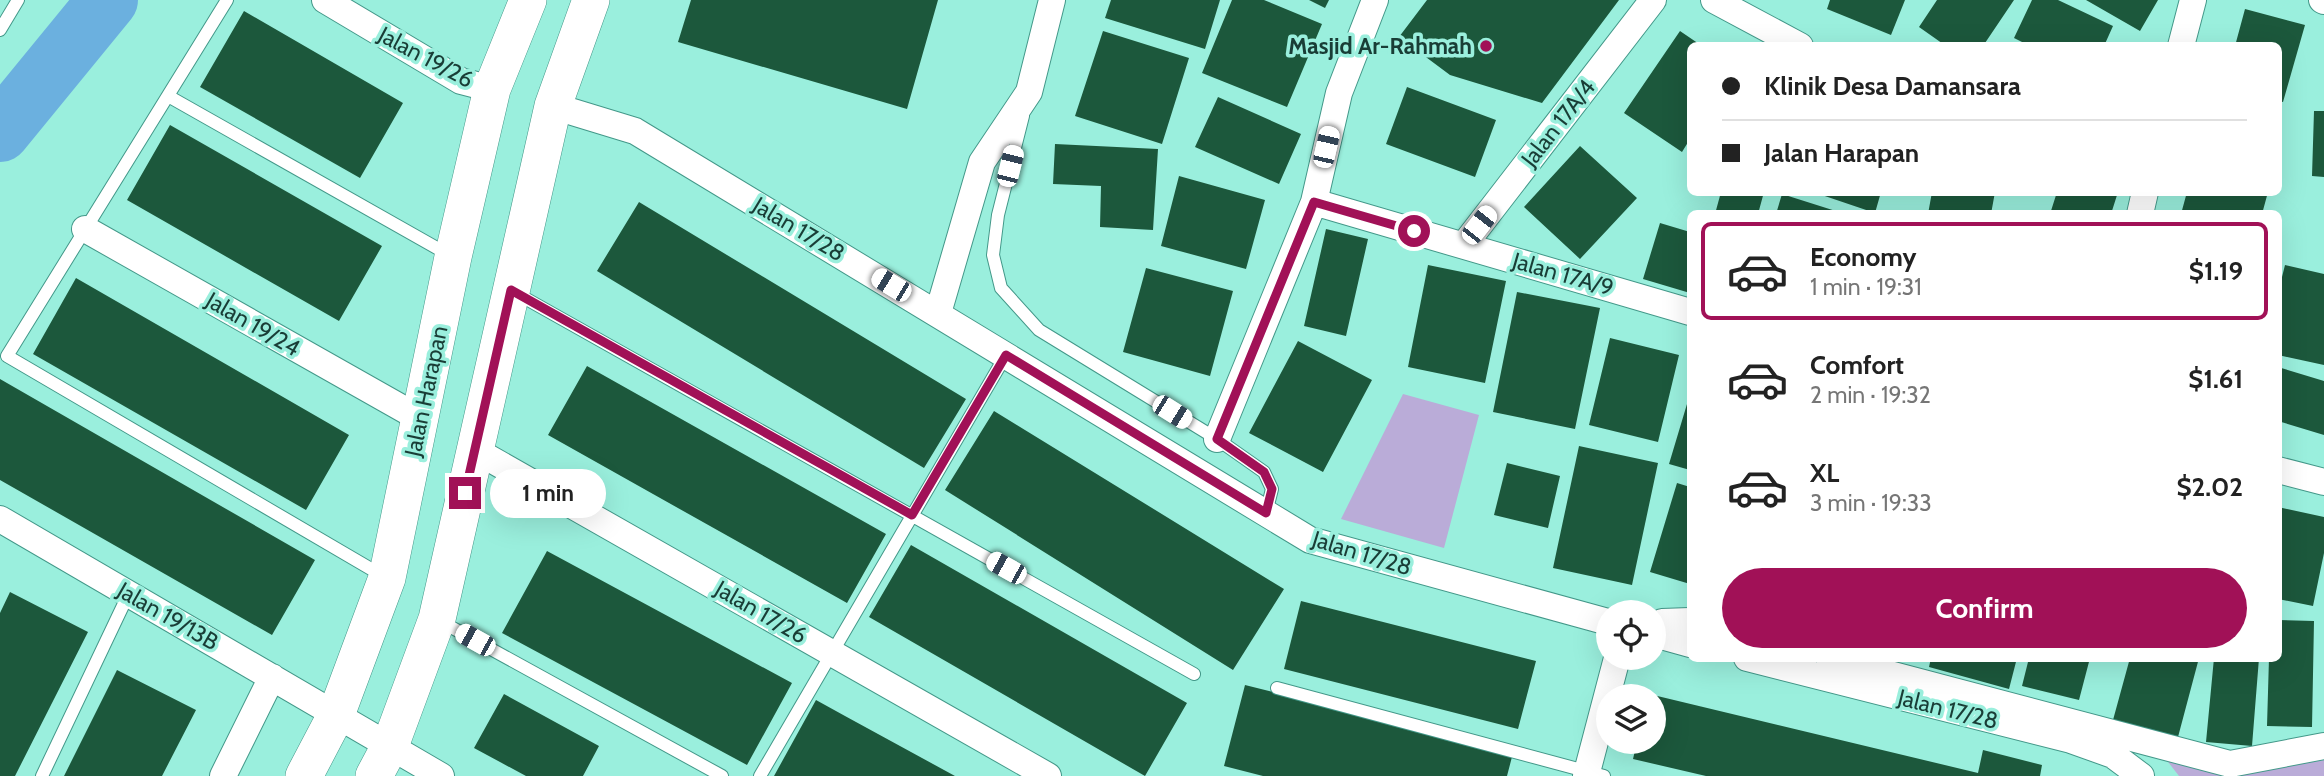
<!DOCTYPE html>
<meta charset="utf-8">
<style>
body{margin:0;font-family:Cabin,sans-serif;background:#f6f6f6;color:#222;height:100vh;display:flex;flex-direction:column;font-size:26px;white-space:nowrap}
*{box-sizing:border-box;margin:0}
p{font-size:23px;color:#767676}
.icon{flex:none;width:38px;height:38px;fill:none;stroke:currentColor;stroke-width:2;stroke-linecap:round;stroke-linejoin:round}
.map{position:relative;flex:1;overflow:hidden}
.sheet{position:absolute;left:1687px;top:210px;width:595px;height:452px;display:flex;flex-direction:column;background:#fff;border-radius:10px;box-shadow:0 7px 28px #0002}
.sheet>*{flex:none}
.guide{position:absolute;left:1687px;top:42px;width:595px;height:154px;border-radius:10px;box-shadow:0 7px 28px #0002;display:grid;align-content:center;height:154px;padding:0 35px;background:#fff}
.fabs{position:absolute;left:1596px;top:600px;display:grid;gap:14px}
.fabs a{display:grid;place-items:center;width:70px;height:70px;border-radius:50%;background:#fff;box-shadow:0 7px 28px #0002;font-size:35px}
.end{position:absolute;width:32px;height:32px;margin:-16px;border:9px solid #a11157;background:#fff;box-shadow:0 0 0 4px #fff}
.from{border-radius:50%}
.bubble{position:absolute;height:49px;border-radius:24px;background:#fff;box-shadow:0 7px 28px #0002;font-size:23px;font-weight:700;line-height:49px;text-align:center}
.car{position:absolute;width:21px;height:42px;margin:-21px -10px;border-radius:9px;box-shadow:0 0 5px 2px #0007;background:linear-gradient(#fff 24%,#345 0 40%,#fff 0 76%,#345 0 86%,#fff 0)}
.guide b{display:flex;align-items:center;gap:24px;height:66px;font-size:26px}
.guide b+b{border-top:2px solid #e0e0e0}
.guide i{width:18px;height:18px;background:#222}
ul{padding:12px 0 0;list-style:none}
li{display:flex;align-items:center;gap:21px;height:98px;margin:0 14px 10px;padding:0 21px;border:4px solid transparent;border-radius:10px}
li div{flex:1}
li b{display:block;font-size:26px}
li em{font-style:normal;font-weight:700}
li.current{border-color:#a11157}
li>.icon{width:63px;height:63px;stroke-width:1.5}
.action{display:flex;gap:14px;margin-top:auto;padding:14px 35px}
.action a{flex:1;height:80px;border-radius:42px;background:#a11157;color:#fff;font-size:28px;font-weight:700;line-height:80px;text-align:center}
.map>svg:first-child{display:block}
.green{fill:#baacd8}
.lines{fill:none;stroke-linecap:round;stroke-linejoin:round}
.river{stroke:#6bb0df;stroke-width:60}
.building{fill:#1c583c}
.lane-casing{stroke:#439889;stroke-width:14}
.street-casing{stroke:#439889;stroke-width:28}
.secondary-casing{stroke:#439889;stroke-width:38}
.lane{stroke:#fff;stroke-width:12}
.street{stroke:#fff;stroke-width:26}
.secondary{stroke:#fff;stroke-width:37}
.route{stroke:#a11157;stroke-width:9}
.poi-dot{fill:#a11157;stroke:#9aefdd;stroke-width:2.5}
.labels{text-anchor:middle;stroke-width:7;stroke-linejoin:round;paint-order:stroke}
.poi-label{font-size:23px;font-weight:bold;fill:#193d36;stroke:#9aefdd;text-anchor:end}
.street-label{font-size:23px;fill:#193d36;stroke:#9aefdd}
</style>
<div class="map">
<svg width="2324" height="776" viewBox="0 0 2324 776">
<rect width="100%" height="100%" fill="#9aefdd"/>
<path class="green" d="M1403,394l76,21 -35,133 -103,-29z
M2165,758l64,18h-50z
M2324,760v16h-90z"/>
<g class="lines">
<path class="river" d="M0,132l108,-132"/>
</g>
<path class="building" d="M691,0h247l-31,109 -229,-67z
M1111,0h109l-15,49 -100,-31z
M1232,0h32l58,24 -35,83 -85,-34z
M1309,0h20l-4,8z
M1427,0h192l-77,103 -92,-28 -51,-38z
M1830,0h75l-14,35 -64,-26z
M1937,0h77l-31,46h-37l-27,-19z
M2032,0h26l55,26 -9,20h-74l-16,-8z
M2086,0h72l-18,31z
M2245,9l60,16 -22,77 -5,-1v-55h-43z
M244,11l159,92 -43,75 -160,-91z
M1103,31l86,27 -27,86 -87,-28z
M1680,31l22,15h-12v93l-8,13 -58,-39z
M1407,87l89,33 -21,57 -89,-33z
M1218,97l83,37 -22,50 -84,-37z
M2314,111h10v66l-12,-1z
M170,125l212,121 -43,75 -212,-121z
M1055,144l103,5 -5,81 -53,-3 1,-41 -48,-2z
M1580,146l57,52 -57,61 -56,-52z
M1179,176l86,24 -19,69 -85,-23z
M1721,192h43l-6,22h-43z
M1813,192h68l-6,21z
M1932,192h63l-4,22h-63z
M2057,192h61l-7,22h-61z
M2187,192h81l-6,22h-81z
M1782,194l60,19v1h-66z
M639,202l327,197 -42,69 -327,-197z
M1660,223l30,9v61l-47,-14z
M1326,229l42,10 -22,97 -42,-10z
M1428,265l78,16 -21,102 -77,-16z
M2285,265l39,9v91l-46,-10v-62z
M1146,268l87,23 -23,85 -87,-24z
M76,278l273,157 -43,75 -273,-156z
M1517,292l83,16 -25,121 -82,-17z
M1610,338l69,17 -21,87 -69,-17z
M1298,341l74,39 -49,92 -74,-39z
M587,366l299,168 -39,69 -299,-168z
M2278,367l46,14v54l-46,-14z
M0,379l315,181 -43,75 -272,-155z
M1690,394v76l-21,-6z
M994,411l290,178 -51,81 -288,-180z
M1579,446l79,17 -26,122 -79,-17z
M1507,463l53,13 -12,52 -54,-13z
M1677,483l13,4v97l-40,-12z
M2278,507l46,10v36l-11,53 -35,-7z
M911,545l276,158 -42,73 -276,-159z
M547,551l245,132 -45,82 -245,-132z
M10,592l78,40 -73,144h-15v-163z
M1301,601l235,60 -18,68 -234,-60z
M2278,620l36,1 -2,106 -45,-1 2,-68h9z
M1931,658h86l-8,31 -80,-22z
M2029,658h61l-11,42 -57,-14z
M2130,658h69l-21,79 -65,-17z
M2214,658h45l-7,88 -46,-4z
M117,670l79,40 -34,66h-98z
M1245,685l268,68 -6,23h-244l-39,-10z
M504,694l95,52 -16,30h-57l-52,-28z
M1649,694l329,79 5,-23 59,15 -2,11h-334l-73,-17 4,-17h17v-46h-6z
M816,700l29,16 110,60h-181z"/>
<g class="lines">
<defs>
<path id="lane" d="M227,0l-220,356 376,220
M0,30l18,-30
M168,96l283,160
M1023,116l-25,99 -5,40 8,33 38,42 178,109 47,33 8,17 -6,24
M514,292l680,382
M440,621l282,155
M1277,688l327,88
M42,776l87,-183
M760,776l246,-421"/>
<path id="street" d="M325,0l136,81 31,8
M1714,0l86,46
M2322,0l2,1
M2181,46l12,-46
M553,106l82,25 675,409 298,82
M1314,202l376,110
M2140,214l5,-22
M85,229l336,190
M1464,245l189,-245
M938,313l44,-151 47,-70 23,-92
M1217,439l97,-237 25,-109 36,-93
M473,449l575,327
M2278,470l46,12
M0,519l441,257
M1654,629l8,-7 28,-1
M1654,634l36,10
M1747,658l324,82 42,15 28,21
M1829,658l401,106 94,-18
M223,776l49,-99
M1586,776l31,-118"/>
<path id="secondary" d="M304,776l32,-61 51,-137 66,-321 39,-168 36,-89
M374,776l16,-30 47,-127 116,-513 38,-106"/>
</defs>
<use href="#lane" class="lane-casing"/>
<use href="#street" class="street-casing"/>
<use href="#secondary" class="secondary-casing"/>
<use href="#lane" class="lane"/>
<use href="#street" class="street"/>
<use href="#secondary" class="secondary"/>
</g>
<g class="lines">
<path class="route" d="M465,493l46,-203 401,225 94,-160 260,158 6,-24 -8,-17 -47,-33 97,-237 100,29"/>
</g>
<circle class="poi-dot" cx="1486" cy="46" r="7"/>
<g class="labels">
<g class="poi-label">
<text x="1472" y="54">Masjid Ar-Rahmah</text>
</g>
<g class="street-label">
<text transform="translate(426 57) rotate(28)" y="8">Jalan 19/26</text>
<text transform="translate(1558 123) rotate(-52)" y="8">Jalan 17A/4</text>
<text transform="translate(799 229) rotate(31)" y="8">Jalan 17/28</text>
<text transform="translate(1563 274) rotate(16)" y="8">Jalan 17A/9</text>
<text transform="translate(253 324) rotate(30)" y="8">Jalan 19/24</text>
<text transform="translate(426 391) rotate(-78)" y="8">Jalan Harapan</text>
<text transform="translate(1362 553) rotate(17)" y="8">Jalan 17/28</text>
<text transform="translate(761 612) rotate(30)" y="8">Jalan 17/26</text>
<text transform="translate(168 616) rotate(30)" y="8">Jalan 19/13B</text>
<text transform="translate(1948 709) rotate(14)" y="8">Jalan 17/28</text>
</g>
</g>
</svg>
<div class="fabs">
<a><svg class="icon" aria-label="locate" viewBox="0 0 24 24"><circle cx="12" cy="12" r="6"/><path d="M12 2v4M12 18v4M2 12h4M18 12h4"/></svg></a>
<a><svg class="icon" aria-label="layers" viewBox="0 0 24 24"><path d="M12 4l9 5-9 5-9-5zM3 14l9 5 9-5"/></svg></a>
</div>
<i class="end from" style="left:1414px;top:231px"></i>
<i class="end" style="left:465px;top:493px"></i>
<div class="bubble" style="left:490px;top:469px;width:116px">1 min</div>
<i class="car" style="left:1326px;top:147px;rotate:13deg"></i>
<i class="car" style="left:1010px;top:166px;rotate:14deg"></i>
<i class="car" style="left:1479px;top:225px;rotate:38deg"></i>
<i class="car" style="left:891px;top:285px;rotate:301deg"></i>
<i class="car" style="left:1172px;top:412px;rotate:122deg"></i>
<i class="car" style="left:1006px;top:568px;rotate:299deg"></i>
<i class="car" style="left:475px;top:640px;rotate:299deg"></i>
<div class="guide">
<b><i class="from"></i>Klinik Desa Damansara</b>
<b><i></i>Jalan Harapan</b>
</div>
<section class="sheet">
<ul>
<li class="current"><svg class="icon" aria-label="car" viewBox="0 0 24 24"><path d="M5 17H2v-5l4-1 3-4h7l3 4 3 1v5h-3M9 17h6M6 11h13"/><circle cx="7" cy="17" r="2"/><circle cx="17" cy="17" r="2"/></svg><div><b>Economy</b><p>1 min · 19:31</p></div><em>$1.19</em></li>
<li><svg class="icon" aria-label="car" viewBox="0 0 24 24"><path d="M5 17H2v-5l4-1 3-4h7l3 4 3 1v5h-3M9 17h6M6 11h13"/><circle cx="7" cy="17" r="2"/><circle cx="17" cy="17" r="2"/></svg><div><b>Comfort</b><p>2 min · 19:32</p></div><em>$1.61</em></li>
<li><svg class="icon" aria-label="car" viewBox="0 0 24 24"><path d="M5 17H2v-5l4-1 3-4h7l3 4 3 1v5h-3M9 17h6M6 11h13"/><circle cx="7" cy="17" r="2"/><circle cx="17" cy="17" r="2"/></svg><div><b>XL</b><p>3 min · 19:33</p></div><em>$2.02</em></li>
</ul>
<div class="action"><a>Confirm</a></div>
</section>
</div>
